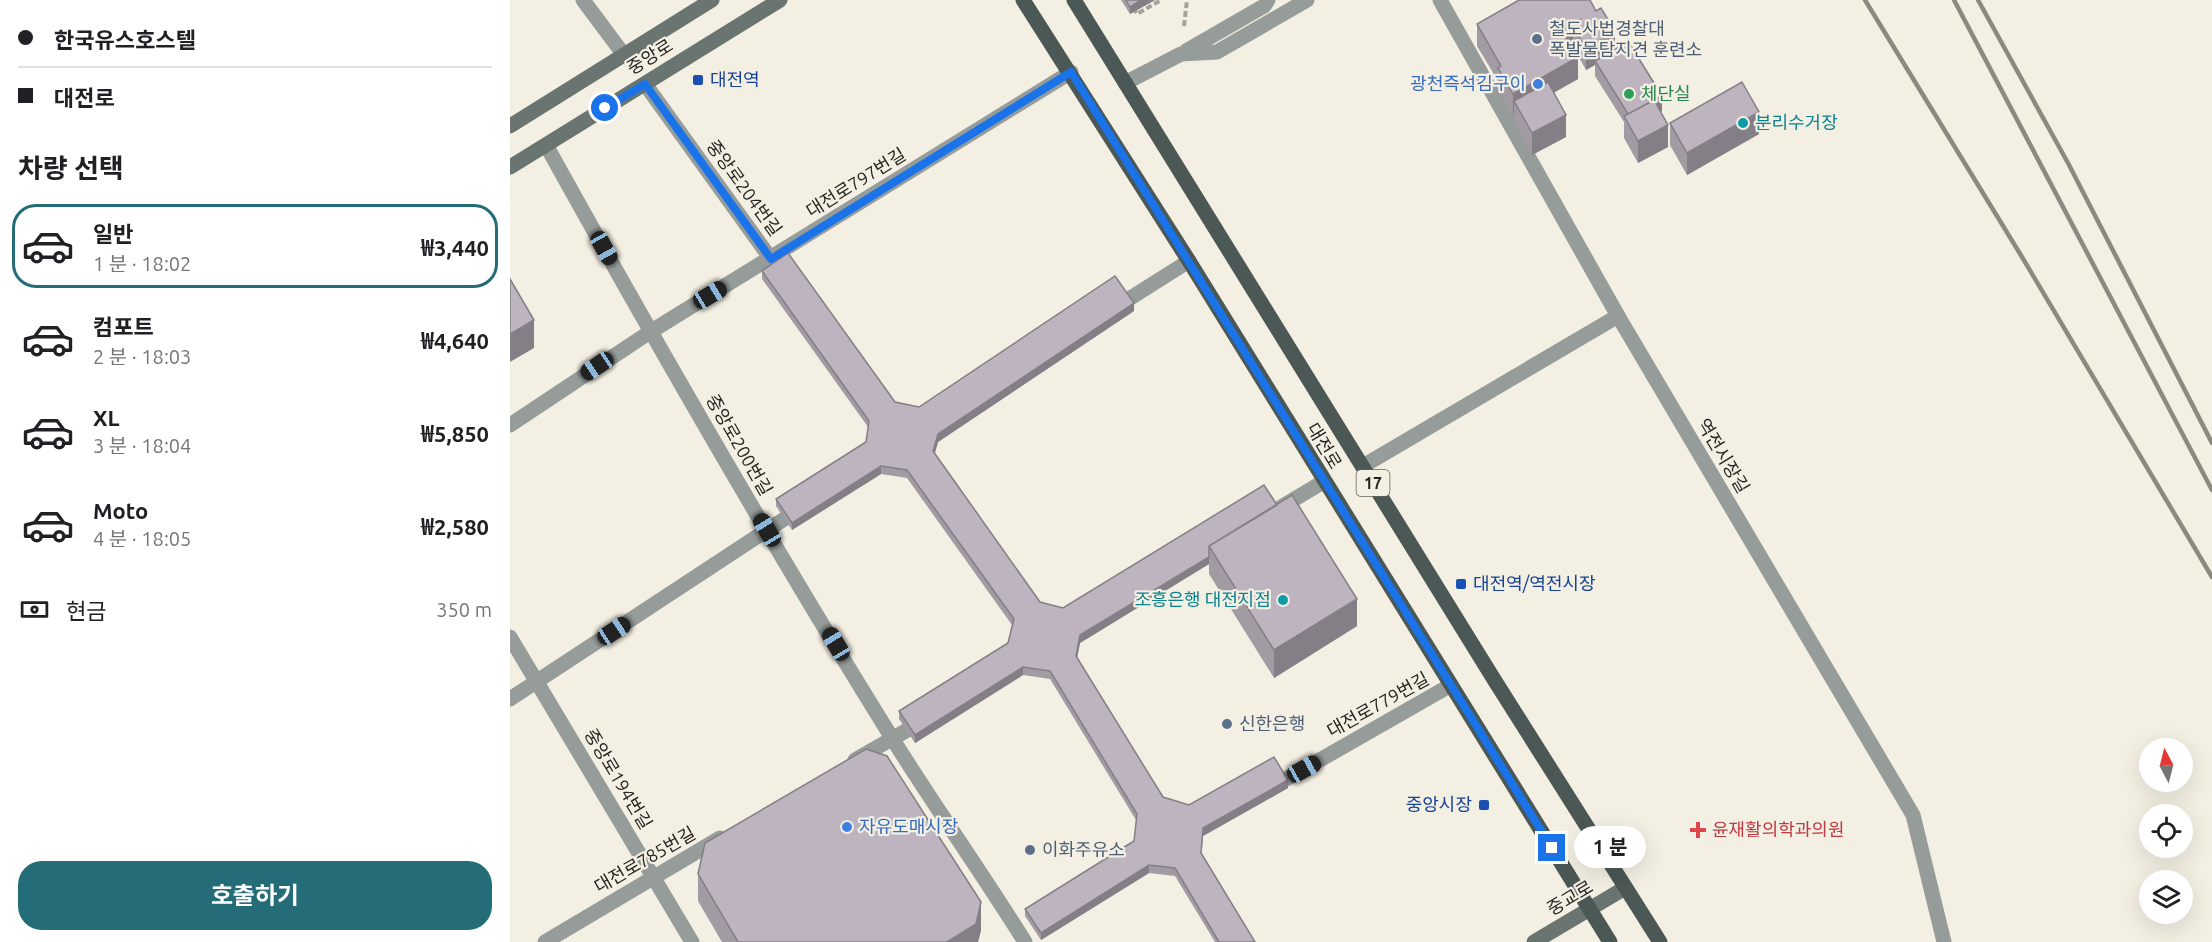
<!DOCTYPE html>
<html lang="ko">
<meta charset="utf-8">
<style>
body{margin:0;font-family:Ubuntu,"Noto Sans KR",sans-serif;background:#f6f6f6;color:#202124;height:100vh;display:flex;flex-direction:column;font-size:22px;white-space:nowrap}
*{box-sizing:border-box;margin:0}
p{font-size:20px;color:#757577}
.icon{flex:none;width:33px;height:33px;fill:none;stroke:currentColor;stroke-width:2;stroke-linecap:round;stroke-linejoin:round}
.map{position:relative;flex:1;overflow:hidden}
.details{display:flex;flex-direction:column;background:#fff;width:510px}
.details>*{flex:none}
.hud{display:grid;align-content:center;height:132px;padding:0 18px;background:#fff}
.needle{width:39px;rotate:353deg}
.buttons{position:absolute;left:1629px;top:738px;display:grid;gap:12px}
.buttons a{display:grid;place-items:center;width:54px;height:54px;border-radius:50%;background:#fff;box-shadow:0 6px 24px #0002;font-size:30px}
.end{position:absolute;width:27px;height:27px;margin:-14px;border:8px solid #1a73e8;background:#fff;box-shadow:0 0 0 3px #fff}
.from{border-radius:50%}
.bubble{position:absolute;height:42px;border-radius:21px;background:#fff;box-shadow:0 6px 24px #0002;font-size:20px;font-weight:700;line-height:42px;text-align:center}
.car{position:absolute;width:18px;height:36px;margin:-18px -9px;border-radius:8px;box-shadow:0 0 4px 2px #0007;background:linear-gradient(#222 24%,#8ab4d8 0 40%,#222 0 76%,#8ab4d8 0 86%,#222 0)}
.hud b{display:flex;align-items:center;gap:21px;height:57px;font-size:22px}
.hud b+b{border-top:2px solid #e0e0e0}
.hud i{width:15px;height:15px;background:#202124}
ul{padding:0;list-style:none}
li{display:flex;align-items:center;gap:18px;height:84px;margin:0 12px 9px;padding:0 6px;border:3px solid transparent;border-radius:24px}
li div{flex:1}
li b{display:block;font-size:22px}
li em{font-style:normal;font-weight:700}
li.current{border-color:#256c79}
li>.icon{width:54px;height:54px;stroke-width:1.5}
h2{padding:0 18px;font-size:27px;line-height:72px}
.pay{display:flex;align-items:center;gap:15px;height:66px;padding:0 18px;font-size:22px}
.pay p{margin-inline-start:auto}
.button{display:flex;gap:12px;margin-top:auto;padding:12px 18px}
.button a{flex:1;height:69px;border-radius:24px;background:#256c79;color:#fff;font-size:24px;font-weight:700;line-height:69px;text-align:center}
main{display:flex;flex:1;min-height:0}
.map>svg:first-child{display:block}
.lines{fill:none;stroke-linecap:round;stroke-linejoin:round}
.path{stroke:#a5a299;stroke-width:4;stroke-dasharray:6 3;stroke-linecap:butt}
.service{stroke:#959c9a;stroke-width:15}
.pedestrian{stroke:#959c9a;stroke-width:15}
.minor{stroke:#959c9a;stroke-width:15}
.secondary{stroke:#6a7471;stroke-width:15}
.primary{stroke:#4c5855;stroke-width:15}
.rail{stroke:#8b8980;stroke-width:4.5}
.wall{fill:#a39ba4}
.shaded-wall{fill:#847e86}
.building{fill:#bdb4bf;stroke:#847e86;stroke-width:1.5}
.route{stroke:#1a73e8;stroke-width:8}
.service-dot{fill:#5c6f8a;stroke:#f3efe3;stroke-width:2}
.transit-dot{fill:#1a4fb4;stroke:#f3efe3;stroke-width:2}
.shop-dot{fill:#3f7fe0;stroke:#f3efe3;stroke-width:2}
.leisure-dot{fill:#2e9e5b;stroke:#f3efe3;stroke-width:2}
.culture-dot{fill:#0f9aa8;stroke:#f3efe3;stroke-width:2}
.health-dot{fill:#e0444e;stroke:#f3efe3;stroke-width:2}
.labels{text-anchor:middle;stroke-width:4.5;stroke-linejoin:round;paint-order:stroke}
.shield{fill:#f3efe3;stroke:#64625a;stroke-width:1.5}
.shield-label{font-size:16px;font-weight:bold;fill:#262520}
.service-label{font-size:18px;fill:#4e5e75;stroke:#f3efe3;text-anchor:start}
.street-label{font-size:18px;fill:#262520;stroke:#f3efe3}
.transit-label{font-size:18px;fill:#164399;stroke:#f3efe3;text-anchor:start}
.shop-label{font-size:18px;fill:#366cbe;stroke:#f3efe3;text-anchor:end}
.leisure-label{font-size:18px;fill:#27864d;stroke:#f3efe3;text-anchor:start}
.culture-label{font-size:18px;fill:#0d838f;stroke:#f3efe3;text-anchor:start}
.health-label{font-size:18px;fill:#be3a42;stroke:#f3efe3;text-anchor:start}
</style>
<main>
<section class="details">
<div class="hud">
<b><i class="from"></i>한국유스호스텔</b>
<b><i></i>대전로</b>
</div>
<h2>차량 선택</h2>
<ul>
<li class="current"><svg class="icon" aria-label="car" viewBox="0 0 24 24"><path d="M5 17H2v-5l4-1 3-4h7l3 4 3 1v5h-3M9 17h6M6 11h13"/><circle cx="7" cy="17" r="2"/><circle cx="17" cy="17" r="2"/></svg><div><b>일반</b><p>1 분 · 18:02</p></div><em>₩3,440</em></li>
<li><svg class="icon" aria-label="car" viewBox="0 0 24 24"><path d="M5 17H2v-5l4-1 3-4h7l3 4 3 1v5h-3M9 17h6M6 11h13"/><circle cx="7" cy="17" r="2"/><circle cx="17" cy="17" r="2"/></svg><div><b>컴포트</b><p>2 분 · 18:03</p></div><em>₩4,640</em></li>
<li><svg class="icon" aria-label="car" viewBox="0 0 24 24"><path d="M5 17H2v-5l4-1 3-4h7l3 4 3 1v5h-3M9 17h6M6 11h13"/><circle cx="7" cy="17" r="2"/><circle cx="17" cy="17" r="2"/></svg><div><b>XL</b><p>3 분 · 18:04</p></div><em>₩5,850</em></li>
<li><svg class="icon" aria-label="car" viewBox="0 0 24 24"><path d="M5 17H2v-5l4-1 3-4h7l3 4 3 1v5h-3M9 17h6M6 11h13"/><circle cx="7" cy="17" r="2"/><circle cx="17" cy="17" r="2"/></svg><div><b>Moto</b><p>4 분 · 18:05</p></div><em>₩2,580</em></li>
</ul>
<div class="pay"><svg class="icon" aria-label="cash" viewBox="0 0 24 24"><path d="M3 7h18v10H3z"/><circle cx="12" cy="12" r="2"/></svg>현금<p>350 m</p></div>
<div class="button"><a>호출하기</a></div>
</section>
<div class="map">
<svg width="1702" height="942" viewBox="0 0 1702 942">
<rect width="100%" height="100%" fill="#f3efe3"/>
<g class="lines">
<path class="path" d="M619,0l8,14 24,-14
M674,26l3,-26"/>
<path class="service" d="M676,51l78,-45 4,-6
M615,83l56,-29 36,-2 90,-52"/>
<path class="pedestrian" d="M603,309l76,-48
M853,466l255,-150 -178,-316
M768,509l45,-27
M257,530l35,-22
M345,760l68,-39
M760,788l34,-19
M35,942l175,-104"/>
<path class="minor" d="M73,0l41,55
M135,84l126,175
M36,145c111,200 225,399 346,593 43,69 90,135 133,204
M1108,316l295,499 31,127
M0,425l140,-93 421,-260
M0,637l182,305
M0,699l257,-169
M794,769l147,-84"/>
<path class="secondary" d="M0,126l202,-126
M0,167l270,-167
M1024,942l91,-54"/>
<path class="primary" d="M513,0l166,261 421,681
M564,0l421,681 165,261"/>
<path class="rail" d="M1355,0l157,257 190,320
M1444,0l258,490
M1468,0l90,163 144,280"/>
</g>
<path class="wall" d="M611,0h34l-25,14z
M1080,0l25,49 47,62 -1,1 7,35 -30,16 -14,-25v-16l-29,-46v-11l-9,5 -13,-23v-1h-1l6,33 -24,13 12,45 -34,18 -18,-32v-8l-1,1 -15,-27v-8l-21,-35v-22z
M1160,123l89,11 -72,41 -17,-30z
M252,271l133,131 24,5 215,-96 -196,131 -3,11 105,149 23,6 214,-103 80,121 -83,52 -65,-104v-10l-129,79 -3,15 86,139 26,8 99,-17 -85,48 -2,18 54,88h-40l-40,-66 -26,-3 -108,67 -16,-24v-7l109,-68 2,-21 -86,-141 -27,-4 -108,68 -16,-24v-8l109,-68 4,-18 -105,-147 -26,-4 -89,56 -16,-24v-7l90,-57 2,-15 -106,-148z
M188,874l283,56 -3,12h-256l-24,-41z"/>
<path class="shaded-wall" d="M631,0h14l-25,14v-7z
M1071,19l-8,7v20l-11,6v-22z
M1105,31v22l-20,8v4l-9,5v-21z
M1068,57v22l-58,33 -6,-11v14l-1,1v-22z
M1152,96v15l-31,19 -2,-14z
M1249,112v22l-72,41v-22z
M1056,115v22l-34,18v-22z
M1158,125v22l-30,16v-22z
M624,303v8l-196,131 -5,17v-8l5,-17z
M24,320v28l-24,14v-28z
M371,466v8l-89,56v-7z
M699,557v7l-129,79 -4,20v-7l4,-21z
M847,599v27l-83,52v-28z
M513,667v8l-108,68v-8z
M778,780v8l-85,48 -2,24 2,-32z
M639,865v8l-108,67v-7z
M471,902v28l-3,12h-31z"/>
<path class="building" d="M616,0h15l-11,7z
M1009,0h71l6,11 5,-3 14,23 -29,18 -13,-23 8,-7 -19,11 16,27 -65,37 -15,-26 3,-2 -24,-42z
M1118,41l34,55 -34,18 -33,-53z
M1038,82l18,33 -34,18 -18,-32z
M1232,82l17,30 -72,41 -17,-30z
M1144,100l14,25 -30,16 -14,-25z
M278,253l107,149 24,5 196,-131 19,27 -196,131 -5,17 107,151 23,6 201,-123 13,20 -68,41v11l-129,78 -4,21 87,141 26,8 85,-48 14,23 -85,48 -2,25 54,89h-36l-44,-74 -26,-3 -108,68 -16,-24 109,-68 3,-27 -87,-143 -27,-4 -108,68 -16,-24 109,-68 6,-24 -107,-149 -26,-4 -89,57 -16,-24 90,-57 3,-21 -107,-150z
M0,279l24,41 -24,14z
M782,495l65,104 -83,51 -65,-104z
M356,749l21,7 94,146 -5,22 -29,18h-209l-40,-68 7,-31z"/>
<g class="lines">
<path class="route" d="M95,108l40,-24 126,175 300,-187 481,776"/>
</g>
<g class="service-dot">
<circle cx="1027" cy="39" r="6"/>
<circle cx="717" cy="724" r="6"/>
<circle cx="520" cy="850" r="6"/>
</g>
<g class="transit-dot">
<rect x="182" y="74" width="12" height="12" rx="3"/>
<rect x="945" y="578" width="12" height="12" rx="3"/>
<rect x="968" y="799" width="12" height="12" rx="3"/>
</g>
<g class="shop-dot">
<circle cx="1028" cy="84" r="6"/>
<circle cx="337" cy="827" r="6"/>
</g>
<circle class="leisure-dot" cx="1119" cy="94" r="6"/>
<g class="culture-dot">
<circle cx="1233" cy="123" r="6"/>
<circle cx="773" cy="600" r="6"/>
</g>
<path class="health-dot" d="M1185 821h6v6h6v6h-6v6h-6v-6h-6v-6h6z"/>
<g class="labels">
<rect class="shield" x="846.5" y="470" width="33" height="26" rx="4.5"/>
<g class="shield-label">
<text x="863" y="489">17</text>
</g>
<g class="service-label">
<text x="1039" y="35">철도사법경찰대<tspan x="1039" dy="21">폭발물탐지견 훈련소</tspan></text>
<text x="729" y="730">신한은행</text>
<text x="532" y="856">이화주유소</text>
</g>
<g class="street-label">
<text transform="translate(140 57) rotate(-32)" y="6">중앙로</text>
<text transform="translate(346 183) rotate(-32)" y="6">대전로797번길</text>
<text transform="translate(234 188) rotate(54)" y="6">중앙로204번길</text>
<text transform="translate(229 445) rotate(60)" y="6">중앙로200번길</text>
<text transform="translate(814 446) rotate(59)" y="6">대전로</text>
<text transform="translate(1213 456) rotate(59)" y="6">역전시장길</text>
<text transform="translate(868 705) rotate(-29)" y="6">대전로779번길</text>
<text transform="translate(108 779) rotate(59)" y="6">중앙로194번길</text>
<text transform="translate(135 860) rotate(-30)" y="6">대전로785번길</text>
<text transform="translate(1060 898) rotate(-31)" y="6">중교로</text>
</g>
<g class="transit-label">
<text x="200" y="86">대전역</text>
<text x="963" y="590">대전역/역전시장</text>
<text x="962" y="811" text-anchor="end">중앙시장</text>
</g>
<g class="shop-label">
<text x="1016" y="90">광천즉석김구이</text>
<text x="349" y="833" text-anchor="start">자유도매시장</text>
</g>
<g class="leisure-label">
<text x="1131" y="100">체단실</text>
</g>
<g class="culture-label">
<text x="1245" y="129">분리수거장</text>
<text x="761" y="606" text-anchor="end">조흥은행 대전지점</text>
</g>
<g class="health-label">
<text x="1202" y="836">윤재활의학과의원</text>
</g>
</g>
</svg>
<div class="buttons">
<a><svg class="needle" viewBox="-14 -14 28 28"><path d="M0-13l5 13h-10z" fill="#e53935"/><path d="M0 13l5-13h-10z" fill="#757577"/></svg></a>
<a><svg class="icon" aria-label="locate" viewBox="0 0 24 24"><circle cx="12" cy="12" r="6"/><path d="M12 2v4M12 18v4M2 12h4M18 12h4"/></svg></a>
<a><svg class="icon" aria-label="layers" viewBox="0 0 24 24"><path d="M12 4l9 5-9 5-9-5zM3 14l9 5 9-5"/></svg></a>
</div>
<i class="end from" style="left:95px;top:108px"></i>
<i class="end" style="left:1042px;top:848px"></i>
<div class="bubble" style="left:1064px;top:826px;width:72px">1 분</div>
<i class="car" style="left:94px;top:248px;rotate:151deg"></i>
<i class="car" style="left:200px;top:295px;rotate:59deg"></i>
<i class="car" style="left:87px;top:366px;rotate:236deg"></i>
<i class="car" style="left:257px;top:530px;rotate:329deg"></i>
<i class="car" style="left:104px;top:631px;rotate:57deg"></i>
<i class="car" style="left:326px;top:644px;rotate:329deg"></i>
<i class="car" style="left:794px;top:769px;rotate:61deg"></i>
</div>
</main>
